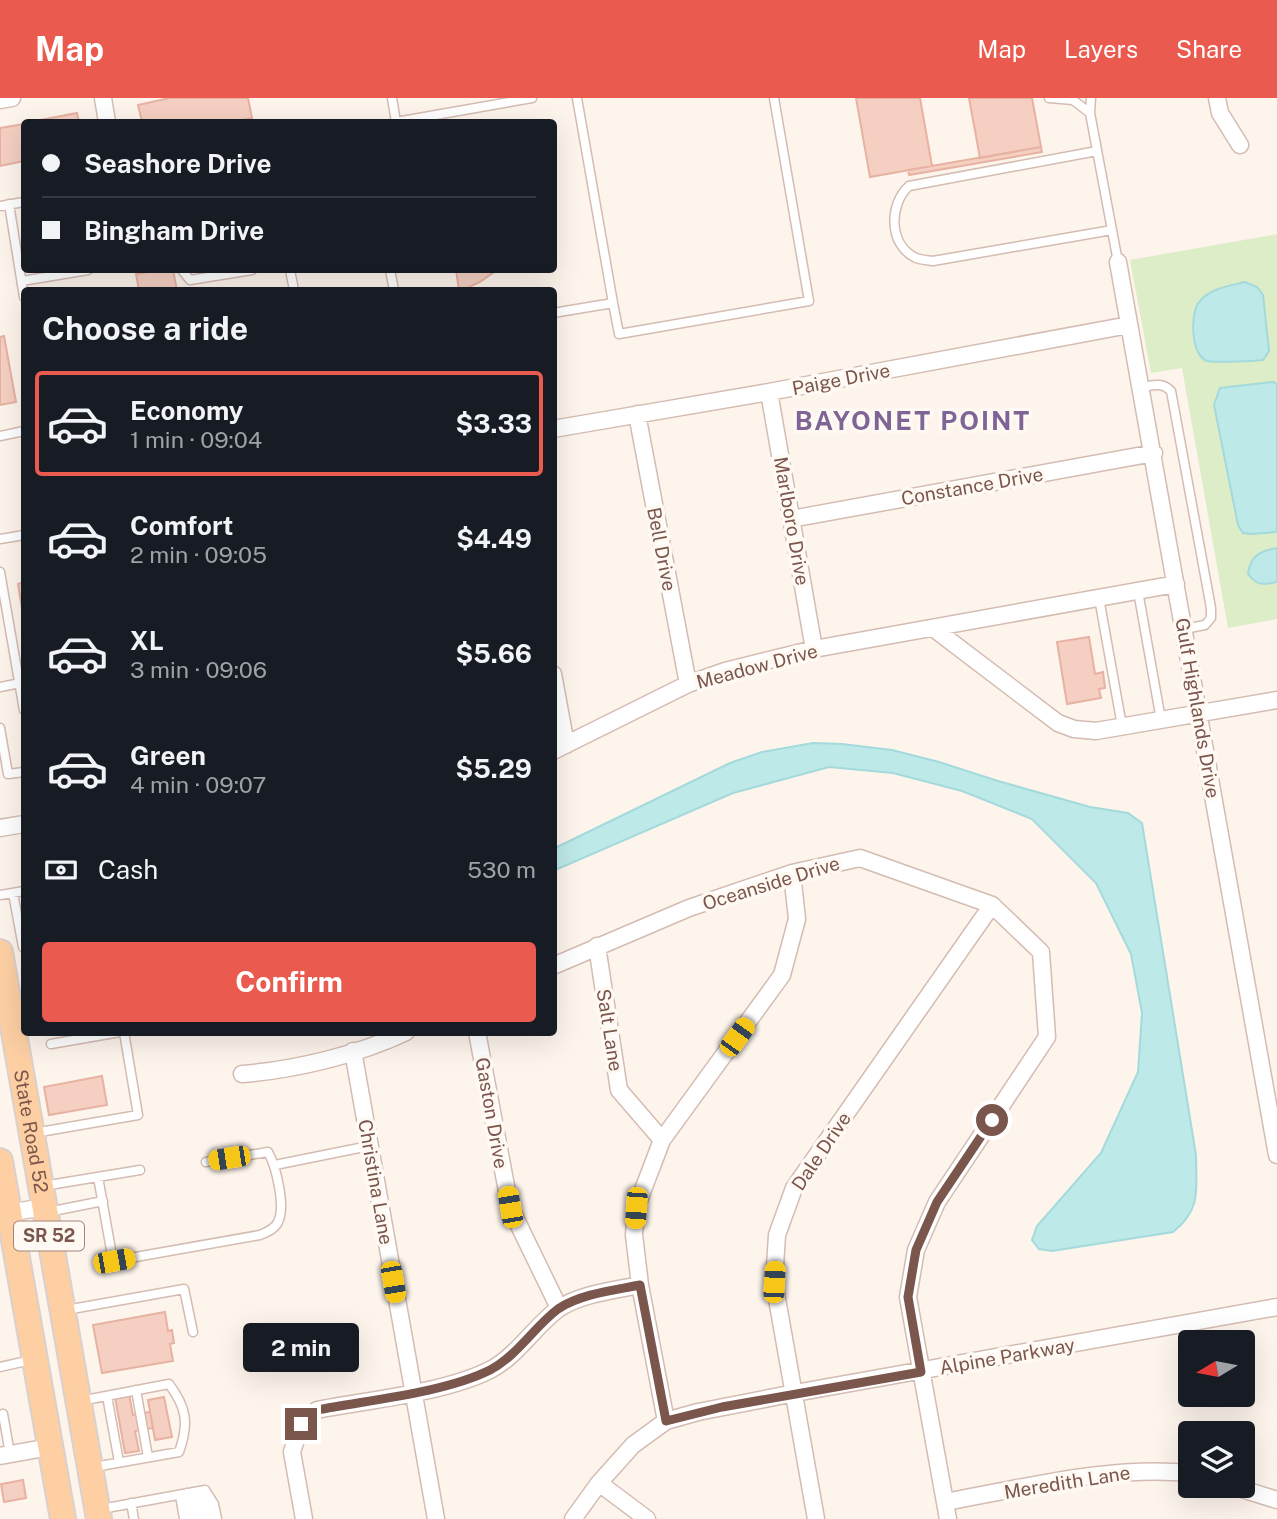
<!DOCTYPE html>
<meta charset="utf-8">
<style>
body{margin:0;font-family:"Public Sans",sans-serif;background:#242831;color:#f1f3f6;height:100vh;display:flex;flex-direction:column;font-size:26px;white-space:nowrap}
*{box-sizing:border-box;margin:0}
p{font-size:23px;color:#9ea1a6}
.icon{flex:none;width:38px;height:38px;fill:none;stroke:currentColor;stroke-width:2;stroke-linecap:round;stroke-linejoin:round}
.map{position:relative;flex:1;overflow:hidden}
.details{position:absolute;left:21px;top:189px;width:536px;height:749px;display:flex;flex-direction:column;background:#171b24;border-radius:7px;box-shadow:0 7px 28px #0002}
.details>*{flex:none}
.hud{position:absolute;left:21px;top:21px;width:536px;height:154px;border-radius:7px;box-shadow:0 7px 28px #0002;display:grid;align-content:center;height:154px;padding:0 21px;background:#171b24}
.needle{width:46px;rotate:260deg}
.tools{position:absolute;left:1178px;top:1232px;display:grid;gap:14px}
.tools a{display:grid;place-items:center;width:77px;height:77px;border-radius:7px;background:#171b24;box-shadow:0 7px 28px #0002;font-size:35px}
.end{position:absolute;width:32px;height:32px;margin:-16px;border:9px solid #7b564c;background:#fff;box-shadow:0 0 0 4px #fff}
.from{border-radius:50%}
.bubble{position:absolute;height:49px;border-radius:7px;background:#171b24;box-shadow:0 7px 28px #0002;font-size:23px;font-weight:700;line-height:49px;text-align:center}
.car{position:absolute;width:21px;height:42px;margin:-21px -10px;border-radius:9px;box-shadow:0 0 5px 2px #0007;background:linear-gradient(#f5c518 24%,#345 0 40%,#f5c518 0 76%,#345 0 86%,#f5c518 0)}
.hud b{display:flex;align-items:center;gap:24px;height:66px;font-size:26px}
.hud b+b{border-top:2px solid #363941}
.hud i{width:18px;height:18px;background:#f1f3f6}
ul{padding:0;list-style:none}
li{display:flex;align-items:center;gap:21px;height:105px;margin:0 14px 10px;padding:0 7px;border:4px solid transparent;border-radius:7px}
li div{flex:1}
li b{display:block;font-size:26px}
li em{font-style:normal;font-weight:700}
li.on{border-color:#ea5a4e}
li>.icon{width:63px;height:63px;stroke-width:1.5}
h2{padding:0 21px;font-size:32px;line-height:84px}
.pay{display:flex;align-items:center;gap:18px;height:77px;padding:0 21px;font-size:26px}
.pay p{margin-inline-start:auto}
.primary-button{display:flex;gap:14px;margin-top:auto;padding:14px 21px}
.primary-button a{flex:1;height:80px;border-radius:7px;background:#ea5a4e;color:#fff;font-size:28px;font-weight:700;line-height:80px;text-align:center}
header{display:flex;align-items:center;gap:42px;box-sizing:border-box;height:98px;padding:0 35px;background:#ea5a4e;color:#fff}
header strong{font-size:33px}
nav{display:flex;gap:38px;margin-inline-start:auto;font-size:24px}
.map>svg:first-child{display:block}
.green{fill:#dcedc8}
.water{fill:#bee9e9;stroke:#a4dadb;stroke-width:2}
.building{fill:#f4cfc2;stroke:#e7b2a2;stroke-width:2}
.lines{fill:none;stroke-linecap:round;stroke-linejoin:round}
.lane-casing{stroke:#d4bcb2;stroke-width:11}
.street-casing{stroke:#d4bcb2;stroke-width:19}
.primary-casing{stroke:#dad0cd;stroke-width:28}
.lane{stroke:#fff;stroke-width:8}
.street{stroke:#fff;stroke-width:16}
.primary{stroke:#fdcfa3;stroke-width:24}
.route{stroke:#7b564c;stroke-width:9}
.labels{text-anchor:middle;stroke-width:7;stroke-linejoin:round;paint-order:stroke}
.shield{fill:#fff9f3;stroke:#a3877e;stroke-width:2}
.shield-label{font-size:18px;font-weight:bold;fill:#7b564c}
.street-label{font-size:19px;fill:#7b564c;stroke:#fff9f3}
.district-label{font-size:26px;font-weight:bold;letter-spacing:2px;fill:#7e6596;stroke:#fff9f3}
</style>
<header>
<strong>Map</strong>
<nav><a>Map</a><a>Layers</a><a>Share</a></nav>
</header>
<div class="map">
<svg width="1277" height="1421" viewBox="0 0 1277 1421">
<rect width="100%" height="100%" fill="#fdf4ec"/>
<path class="green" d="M1277,136v385l-49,9 -46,-260 -31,5 -21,-113z"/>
<path class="water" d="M1245,184l12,5 6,8 6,56 -6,9c-10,1 -47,3 -56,1 -17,-6 -17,-50 -7,-60 11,-13 29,-15 45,-19z
M1273,284l4,2v148l-26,2 -8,-1 -5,-8 -24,-120 6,-17z
M1277,450v34c-14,3 -20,4 -29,-8 2,-18 12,-23 29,-26z
M813,645l29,1 50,6 47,12 59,19 92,26 38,6 14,10 54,332c0,34 6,54 -23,77l-121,19 -13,-2 -7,-9 5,-14 64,-73 37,-81 4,-59 -11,-59 -35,-71 -64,-64 -70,-28 -69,-18 -64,-6 -96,26 -180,78v-22l177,-86 32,-11z"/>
<path class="building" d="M170,0h78l4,20 -20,4h-90l-4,-17z
M856,0h64l12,68 -62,11z
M969,0h63l9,49 -61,11z
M77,15l2,9h-49z
M24,26v37l-24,5v-38z
M1041,49l1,5 -133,23 -1,-5z
M162,172h11l4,20h-38l-3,-16z
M456,172h41l-17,12 -17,8h-4z
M4,238l12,66 -16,3v-68z
M24,484v39l-6,-37z
M1089,539l6,37 8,-2 2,16 -6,1 2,9 -34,6 -10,-62z
M102,978l5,29 -58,10 -5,-28z
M165,1214l3,19 4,-1 2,13 -4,1 3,17 -71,12 -9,-48z
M129,1296l4,21 17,-3 3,16 -18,3 4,20 -14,2 -10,-56z
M164,1299l8,40 -17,3 -7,-40z
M23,1382l3,18 -22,4 -3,-18z"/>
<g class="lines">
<defs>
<path id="lane" d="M392,0l4,24
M1049,0l24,2 17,13
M1091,0l-1,15 28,149
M396,24l136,-24
M1097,53l-188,35c-20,18 -21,59 7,72 5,2 11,2 17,3l179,-31
M9,106l15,93
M0,108l24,-4
M182,172l8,10 62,-10
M290,172l4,20
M390,172l4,20
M22,183l66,-11
M613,205l6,31 190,-33 -35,-203
M553,215l60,-10 -36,-205
M1141,289c13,-2 21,-5 30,4l40,217v10l-6,7 -21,4
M0,338l24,-5
M0,441l24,-4
M0,474l24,138
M1138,493l23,129
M1099,500l23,128
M0,589l20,-4
M0,630l8,46 16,-2
M13,795l10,54
M0,797l24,-4
M51,946l69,-12
M34,1035l104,-18 -14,-83
M275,1067l94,-19
M98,1079l15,84 147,-26c7,-3 15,-6 18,-13 8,-15 -2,-56 -10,-70l-62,10
M43,1088l97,-16
M48,1114l55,-11
M66,1212l118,-21 9,43
M0,1269l31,-7
M136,1292l12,67
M107,1298l12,66
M80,1303l89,-17c18,24 20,40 10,68l-85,15
M3,1316l7,40
M205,1392l9,14 3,15
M200,1393l5,28
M193,1394l5,27
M187,1395l4,26
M206,1395l4,26
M180,1397l4,24
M131,1405l3,16
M101,1411l104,-19"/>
<path id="street" d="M103,0l4,24
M1217,0l3,15 20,32
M0,2l12,-2
M1118,164l159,893
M769,294l45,257
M637,316l51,270
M553,331l216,-37 360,-67
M791,421l363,-66
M933,530l125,95 16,6 22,2 181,-31
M553,576l13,71
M553,653l135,-67 37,-13 89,-22 362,-65
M0,730l24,-4
M597,848l22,144 43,50
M553,868l136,-58 103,-35 68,-15 132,47 49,47 6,85 -110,165 -21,48 -8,47 40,222
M477,934l33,175 49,101
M353,953l83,468
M242,976c52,-4 116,-19 164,-42
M2,1116l42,-7
M666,1323l-26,-136 -6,-50 2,-27 26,-68 120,-165 15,-56 -5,-46
M0,1358l50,-9
M599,1385l48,36
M1232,1388l45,14
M945,1404c79,-14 165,-37 245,-29
M304,1421l-12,-67 9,-28 16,-14c51,-10 127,-17 173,-40 27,-14 44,-43 68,-61 22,-15 57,-19 82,-24
M573,1421l26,-36 34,-38 33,-24 32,-9 97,-19 482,-86
M816,1421l-42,-237 3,-47 17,-47 198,-283"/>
<g id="primary">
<path id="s1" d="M0,854l99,567"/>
<path d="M0,1063l63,358"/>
</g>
</defs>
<use href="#lane" class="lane-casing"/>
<use href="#street" class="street-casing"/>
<use href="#primary" class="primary-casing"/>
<use href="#lane" class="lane"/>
<use href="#street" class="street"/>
<use href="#primary" class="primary"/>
</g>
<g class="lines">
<path class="route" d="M301,1326l16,-14c51,-10 127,-17 173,-40 27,-14 44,-43 68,-61 22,-15 57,-19 82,-24l26,136 56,-14 199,-35 -13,-75 8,-47 21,-48 55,-82"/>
</g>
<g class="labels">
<rect class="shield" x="14" y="1123.5" width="70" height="29" rx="5"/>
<g class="shield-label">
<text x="49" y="1144">SR 52</text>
</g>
<g class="street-label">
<text transform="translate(841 281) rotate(-11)" y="7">Paige Drive</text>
<text transform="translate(972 388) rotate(-10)" y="7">Constance Drive</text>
<text transform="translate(792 423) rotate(80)" y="7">Marlboro Drive</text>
<text transform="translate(662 451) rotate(79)" y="7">Bell Drive</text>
<text transform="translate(757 568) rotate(-15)" y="7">Meadow Drive</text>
<text transform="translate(1198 610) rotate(80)" y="7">Gulf Highlands Drive</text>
<text transform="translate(771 785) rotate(-17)" y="7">Oceanside Drive</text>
<text transform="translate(610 932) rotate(81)" y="7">Salt Lane</text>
<text transform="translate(492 1015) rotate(80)" y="7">Gaston Drive</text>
<text dy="7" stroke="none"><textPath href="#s1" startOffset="182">State Road 52</textPath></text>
<text transform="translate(821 1053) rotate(-56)" y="7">Dale Drive</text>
<text transform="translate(376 1084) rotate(80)" y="7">Christina Lane</text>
<text transform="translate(1007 1258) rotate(-10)" y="7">Alpine Parkway</text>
<text transform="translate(1067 1384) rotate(-9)" y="7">Meredith Lane</text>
</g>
<g class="district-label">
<text x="913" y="332">BAYONET POINT</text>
</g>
</g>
</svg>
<div class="tools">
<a><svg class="needle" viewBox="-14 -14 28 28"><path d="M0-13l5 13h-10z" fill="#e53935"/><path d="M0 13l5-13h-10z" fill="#9ea1a6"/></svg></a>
<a><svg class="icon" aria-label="layers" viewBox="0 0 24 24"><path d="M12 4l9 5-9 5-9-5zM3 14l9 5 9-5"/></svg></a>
</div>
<i class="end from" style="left:992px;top:1022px"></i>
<i class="end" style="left:301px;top:1326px"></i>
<div class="bubble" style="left:243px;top:1225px;width:116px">2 min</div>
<i class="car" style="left:737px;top:939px;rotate:36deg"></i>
<i class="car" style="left:229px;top:1060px;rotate:261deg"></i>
<i class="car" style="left:510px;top:1109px;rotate:350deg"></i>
<i class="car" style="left:636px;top:1110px;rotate:184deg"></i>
<i class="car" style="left:114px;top:1163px;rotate:80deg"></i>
<i class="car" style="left:393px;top:1184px;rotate:170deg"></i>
<i class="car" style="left:774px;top:1184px;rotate:3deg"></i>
<div class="hud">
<b><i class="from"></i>Seashore Drive</b>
<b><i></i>Bingham Drive</b>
</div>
<section class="details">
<h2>Choose a ride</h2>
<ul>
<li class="on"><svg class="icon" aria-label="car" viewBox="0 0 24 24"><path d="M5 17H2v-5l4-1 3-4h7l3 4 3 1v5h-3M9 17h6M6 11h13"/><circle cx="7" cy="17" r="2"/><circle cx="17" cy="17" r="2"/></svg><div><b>Economy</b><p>1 min · 09:04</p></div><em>$3.33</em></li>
<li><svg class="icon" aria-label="car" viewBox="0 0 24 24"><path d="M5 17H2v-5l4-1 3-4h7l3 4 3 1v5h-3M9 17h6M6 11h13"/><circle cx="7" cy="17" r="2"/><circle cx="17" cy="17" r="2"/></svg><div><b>Comfort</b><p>2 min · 09:05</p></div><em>$4.49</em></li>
<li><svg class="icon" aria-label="car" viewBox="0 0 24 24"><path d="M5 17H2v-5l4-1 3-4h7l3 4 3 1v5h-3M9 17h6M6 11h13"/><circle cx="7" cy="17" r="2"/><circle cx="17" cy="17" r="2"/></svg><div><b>XL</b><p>3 min · 09:06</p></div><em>$5.66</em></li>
<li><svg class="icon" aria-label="car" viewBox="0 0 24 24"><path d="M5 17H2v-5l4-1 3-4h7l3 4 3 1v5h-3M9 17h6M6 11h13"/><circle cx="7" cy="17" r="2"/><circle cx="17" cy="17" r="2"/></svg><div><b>Green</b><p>4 min · 09:07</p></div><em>$5.29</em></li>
</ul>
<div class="pay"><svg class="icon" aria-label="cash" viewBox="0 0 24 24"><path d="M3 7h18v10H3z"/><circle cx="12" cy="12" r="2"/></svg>Cash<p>530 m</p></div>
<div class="primary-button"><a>Confirm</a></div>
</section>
</div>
